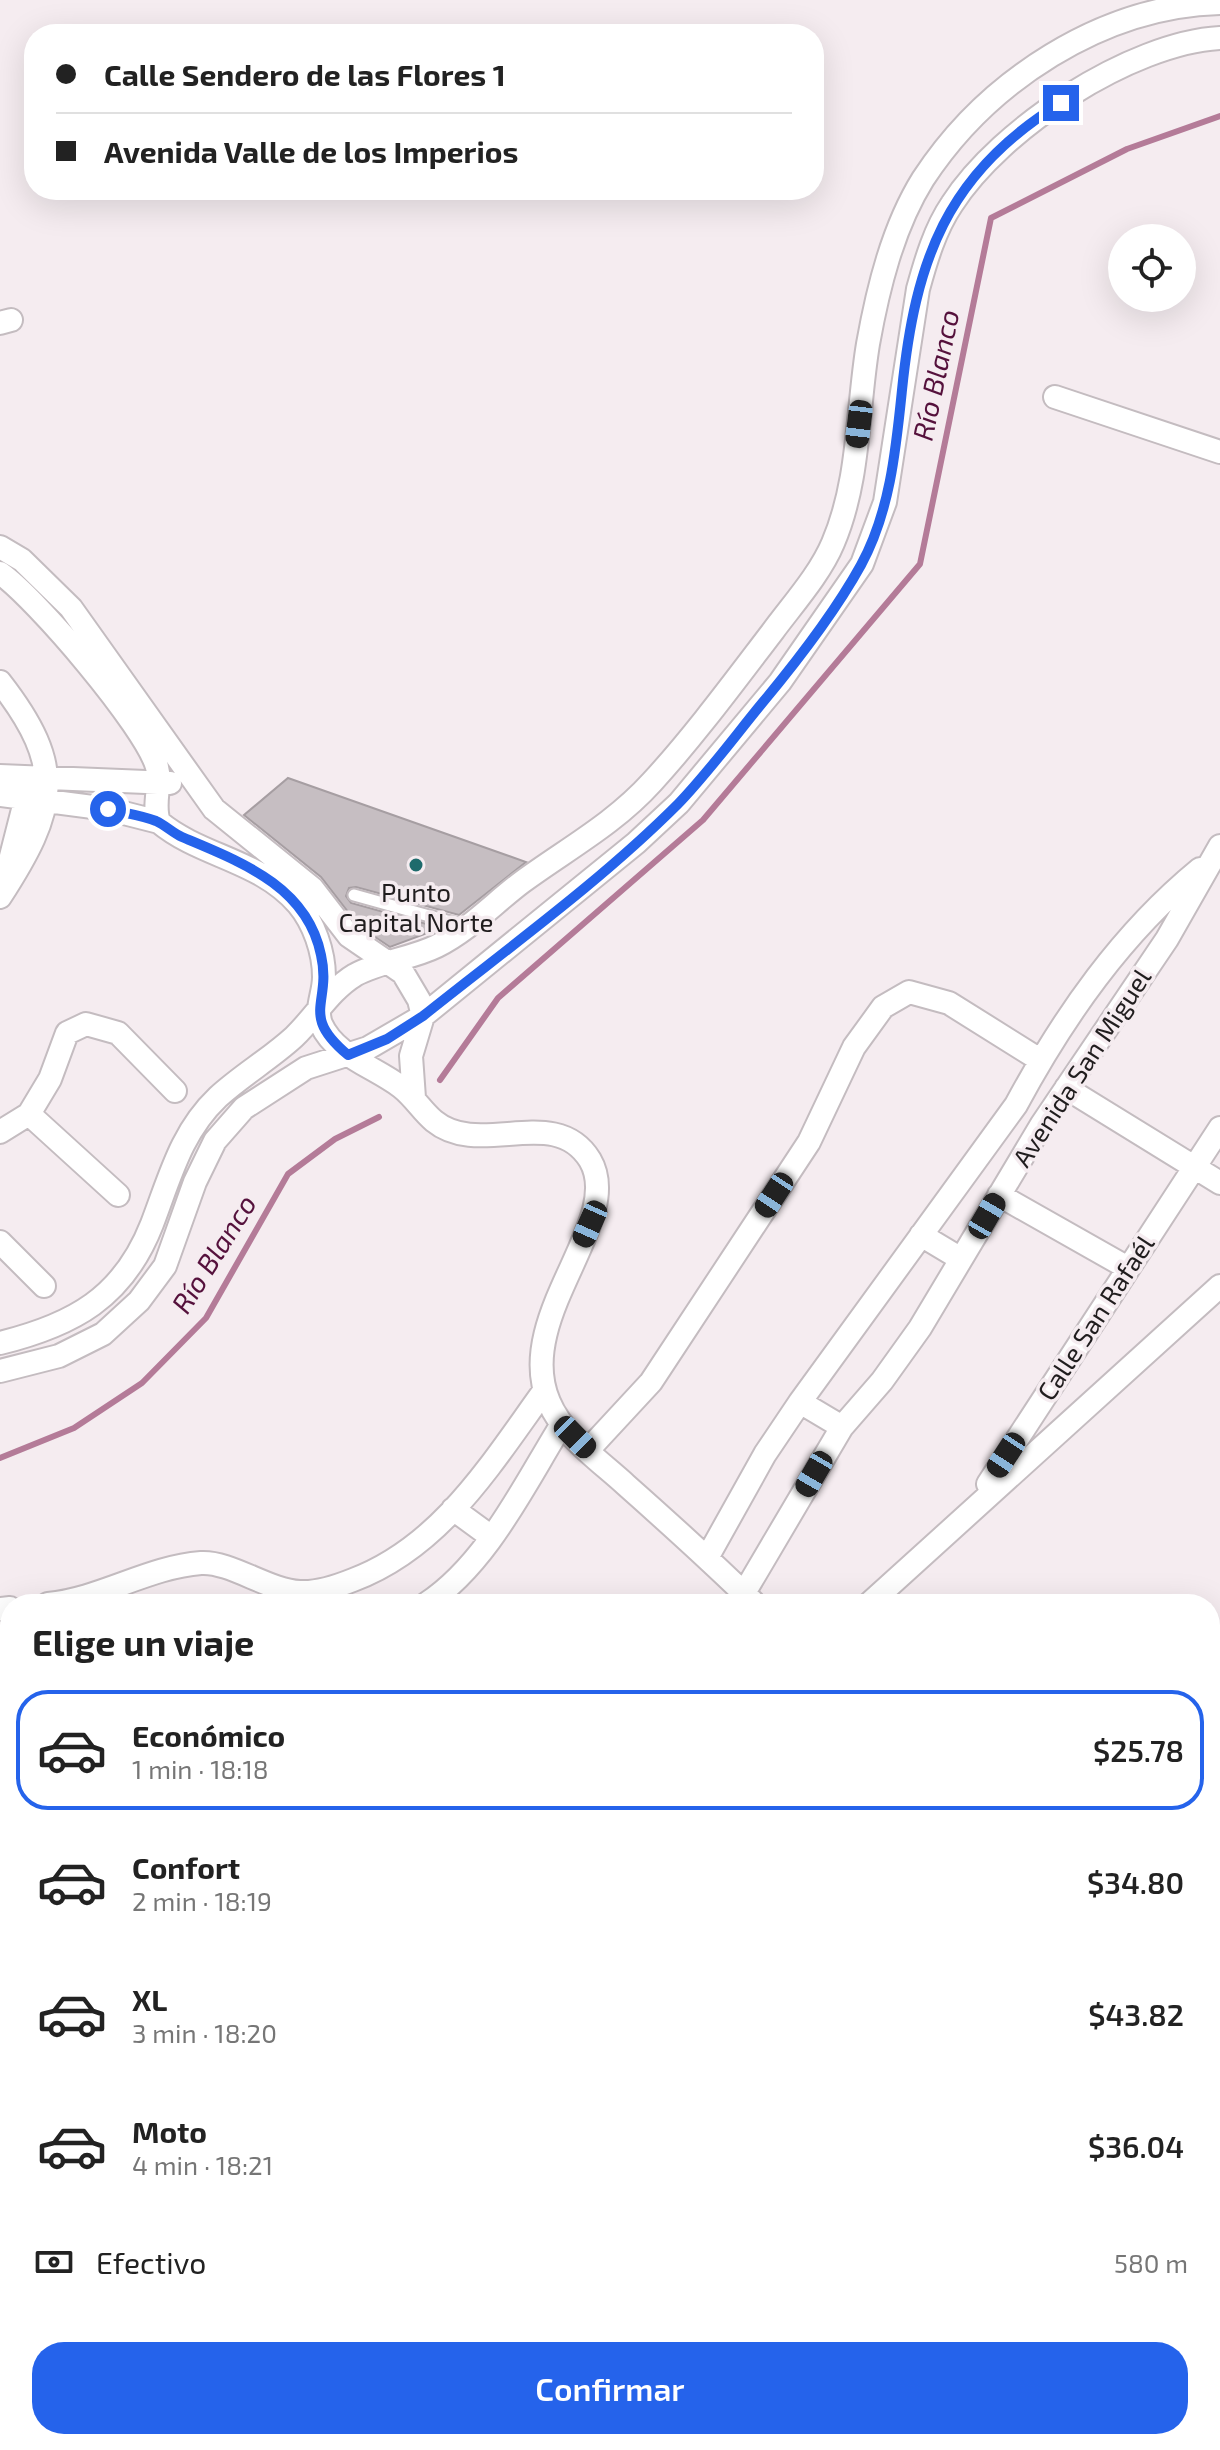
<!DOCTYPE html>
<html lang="es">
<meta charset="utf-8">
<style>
body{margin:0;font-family:"Exo 2",sans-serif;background:#f6f6f6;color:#222;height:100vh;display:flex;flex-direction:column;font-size:30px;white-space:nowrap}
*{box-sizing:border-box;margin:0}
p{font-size:26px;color:#767676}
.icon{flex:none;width:44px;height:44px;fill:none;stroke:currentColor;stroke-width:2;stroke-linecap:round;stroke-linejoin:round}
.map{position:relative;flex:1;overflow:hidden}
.side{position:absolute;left:0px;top:1594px;width:1220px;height:856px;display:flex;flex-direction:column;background:#fff;border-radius:32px 32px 0 0;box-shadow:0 8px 32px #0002}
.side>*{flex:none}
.hud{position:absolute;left:24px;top:24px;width:800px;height:176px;border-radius:32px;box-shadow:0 8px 32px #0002;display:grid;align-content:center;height:176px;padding:0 32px;background:#fff}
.tools{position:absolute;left:1108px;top:224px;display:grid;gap:16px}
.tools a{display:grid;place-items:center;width:88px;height:88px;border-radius:50%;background:#fff;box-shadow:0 8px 32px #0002;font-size:40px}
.end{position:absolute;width:36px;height:36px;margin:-18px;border:10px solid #2563eb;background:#fff;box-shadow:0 0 0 4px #fff}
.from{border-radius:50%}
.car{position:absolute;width:24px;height:48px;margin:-24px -12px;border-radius:10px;box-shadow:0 0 6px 2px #0007;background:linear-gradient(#222 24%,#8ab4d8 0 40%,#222 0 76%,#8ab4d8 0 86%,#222 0)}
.hud b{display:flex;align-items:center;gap:28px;height:76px;font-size:30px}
.hud b+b{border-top:2px solid #e0e0e0}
.hud i{width:20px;height:20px;background:#222}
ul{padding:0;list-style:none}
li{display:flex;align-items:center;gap:24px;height:120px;margin:0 16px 12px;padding:0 16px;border:4px solid transparent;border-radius:32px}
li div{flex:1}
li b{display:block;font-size:30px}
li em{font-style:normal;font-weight:600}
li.active{border-color:#2563eb}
li>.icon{width:72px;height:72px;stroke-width:1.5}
h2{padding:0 32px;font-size:36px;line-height:96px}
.pay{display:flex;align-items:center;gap:20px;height:88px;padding:0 32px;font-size:30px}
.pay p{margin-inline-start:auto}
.button{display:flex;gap:16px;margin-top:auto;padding:16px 32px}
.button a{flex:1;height:92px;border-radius:32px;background:#2563eb;color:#fff;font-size:32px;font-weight:600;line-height:92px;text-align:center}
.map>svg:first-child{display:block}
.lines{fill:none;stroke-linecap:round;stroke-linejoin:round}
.stream{stroke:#b47b98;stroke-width:6}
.building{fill:#c6bec2;stroke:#a69ea2;stroke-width:2}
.service-casing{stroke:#c4bcc0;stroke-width:15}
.minor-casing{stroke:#c4bcc0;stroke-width:26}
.service{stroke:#fff;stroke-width:11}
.minor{stroke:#fff;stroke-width:22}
.route{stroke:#2563eb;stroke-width:10}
.poi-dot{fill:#1e6b6c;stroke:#f5ecf0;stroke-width:3}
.labels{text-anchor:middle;stroke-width:7;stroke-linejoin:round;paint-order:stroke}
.poi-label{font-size:26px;fill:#201d1e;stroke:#f5ecf0}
.street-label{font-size:26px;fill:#201d1e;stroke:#f5ecf0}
.water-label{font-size:28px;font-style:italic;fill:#55113c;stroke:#f5ecf0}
</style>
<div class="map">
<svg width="1220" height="2450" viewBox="0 0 1220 2450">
<rect width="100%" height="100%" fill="#f5ecf0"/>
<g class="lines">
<path class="stream" d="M440,1080l58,-82 205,-178 217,-256 71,-346 136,-69 93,-33
M0,1458l74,-30 68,-45 64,-65 82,-144 47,-35 44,-22"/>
</g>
<path class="building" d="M288,778l238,84 -67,53 -103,-28 -7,1 -3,8 5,7 90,25 -51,19 -31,-21 -38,-49 -77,-62z"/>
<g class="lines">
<defs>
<path id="service" d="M354,895l111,31
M1210,1926l10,9
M1210,2359l10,-8
M1113,2450l11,-10"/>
<path id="minor" d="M0,323l11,-3
M1055,397l165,55
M0,547l22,13 49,48 143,201 98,79 37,48 54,37 16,27 4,16 -12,40 3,42
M0,573c36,25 146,154 157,194 5,18 -5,36 2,55 42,35 101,38 139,82 16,19 26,48 26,73 0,17 -9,31 -3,47 14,32 54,43 80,63 13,10 21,24 33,34 46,38 121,-18 156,39 36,61 -78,157 -41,242 14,34 51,59 77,83 44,39 87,78 129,119
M0,682c67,86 57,127 0,215
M0,776l170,7
M0,795l108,14 51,13
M5,880l24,-94
M1066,1088l154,95
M29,1114l89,81
M0,1132l29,-18 21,-35 17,-46 19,-9 32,9 57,58
M999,1195l129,73
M921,1235l40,24
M0,1242l44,44
M0,1343c73,-18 123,-45 152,-119 18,-47 29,-92 66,-127 24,-22 52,-38 76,-60 21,-20 36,-47 61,-62 25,-14 56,-16 82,-29 32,-16 57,-43 85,-64 45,-33 92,-58 130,-100 43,-47 82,-100 121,-151 20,-27 47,-57 60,-88 27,-63 24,-133 35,-199 10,-56 25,-117 55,-165 64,-98 179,-173 297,-176
M0,1371l59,-15 44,-22 36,-33 26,-35 30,-84 20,-41 29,-33 62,-40 62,-20 55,-32 213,-173 43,-40 101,-121 82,-118 23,-62 33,-213c8,-29 17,-60 34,-85 48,-75 178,-161 268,-166
M800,1402l42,25
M588,1450l63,-68 106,-161 52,-79 45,-95 29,-40 26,-15 40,11 91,57
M988,1484l232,-356
M453,1509l37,27
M707,1558l58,-104 35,-52 216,-297c48,-89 106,-172 184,-236
M744,1593l98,-166 40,-46 38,-53 122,-204 125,-185 53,-93
M48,1604c53,-5 100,-37 153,-41 29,-2 68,28 99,29 16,1 38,-6 53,-12 88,-33 138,-116 191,-189
M426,1604c61,-40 98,-119 136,-180
M869,1604l351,-318
M0,1609l10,-1
M0,1681l10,-1
M0,1851l10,-14
M0,1937l10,7
M0,1965l10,7
M0,2076l10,-15
M0,2419l10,-9"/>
</defs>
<use href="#service" class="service-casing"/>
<use href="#minor" class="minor-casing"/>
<use href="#service" class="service"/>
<use href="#minor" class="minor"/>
</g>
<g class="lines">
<path class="route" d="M108,809c16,4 33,6 48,12 9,4 17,12 26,16 59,25 125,49 139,118 11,49 -22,59 27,100l39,-16 36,-23c85,-68 177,-134 255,-212 30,-31 57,-68 85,-102 35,-42 71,-88 98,-137 29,-53 35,-116 41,-175 13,-128 44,-217 159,-287"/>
</g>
<circle class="poi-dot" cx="416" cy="865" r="8"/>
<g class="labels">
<g class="poi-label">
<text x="416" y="902">Punto<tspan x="416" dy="30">Capital Norte</tspan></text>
</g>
<g class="street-label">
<text transform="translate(1082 1068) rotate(-57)" y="9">Avenida San Miguel</text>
<text transform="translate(1096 1318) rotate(-57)" y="9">Calle San Rafaél</text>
</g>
<g class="water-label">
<text transform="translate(936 375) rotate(-78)" y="10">Río Blanco</text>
<text transform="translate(214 1254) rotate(-58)" y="10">Río Blanco</text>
</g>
</g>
</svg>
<div class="tools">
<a><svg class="icon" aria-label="locate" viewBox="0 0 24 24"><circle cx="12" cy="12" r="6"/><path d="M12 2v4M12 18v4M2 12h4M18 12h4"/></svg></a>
</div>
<i class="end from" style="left:108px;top:809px"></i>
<i class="end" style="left:1061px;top:103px"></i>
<i class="car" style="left:859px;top:424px;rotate:187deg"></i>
<i class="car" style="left:774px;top:1195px;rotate:213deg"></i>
<i class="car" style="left:987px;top:1216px;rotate:30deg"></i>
<i class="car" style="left:590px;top:1224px;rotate:204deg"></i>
<i class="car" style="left:575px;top:1437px;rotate:135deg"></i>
<i class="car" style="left:1006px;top:1455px;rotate:213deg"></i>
<i class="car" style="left:814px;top:1474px;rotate:210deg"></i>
<div class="hud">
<b><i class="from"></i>Calle Sendero de las Flores 1</b>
<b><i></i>Avenida Valle de los Imperios</b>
</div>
<section class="side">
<h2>Elige un viaje</h2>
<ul>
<li class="active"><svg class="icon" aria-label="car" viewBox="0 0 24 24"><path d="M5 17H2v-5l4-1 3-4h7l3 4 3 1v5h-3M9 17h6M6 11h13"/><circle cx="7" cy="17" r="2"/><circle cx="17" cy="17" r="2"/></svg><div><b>Económico</b><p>1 min · 18:18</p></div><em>$25.78</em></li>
<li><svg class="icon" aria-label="car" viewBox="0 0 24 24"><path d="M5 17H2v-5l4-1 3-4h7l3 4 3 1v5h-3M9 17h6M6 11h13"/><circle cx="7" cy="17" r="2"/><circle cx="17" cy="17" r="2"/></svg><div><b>Confort</b><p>2 min · 18:19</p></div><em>$34.80</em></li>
<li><svg class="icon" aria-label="car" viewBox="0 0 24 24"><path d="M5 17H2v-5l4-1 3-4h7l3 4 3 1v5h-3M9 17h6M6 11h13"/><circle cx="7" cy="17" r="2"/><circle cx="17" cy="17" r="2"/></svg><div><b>XL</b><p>3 min · 18:20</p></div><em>$43.82</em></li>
<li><svg class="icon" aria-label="car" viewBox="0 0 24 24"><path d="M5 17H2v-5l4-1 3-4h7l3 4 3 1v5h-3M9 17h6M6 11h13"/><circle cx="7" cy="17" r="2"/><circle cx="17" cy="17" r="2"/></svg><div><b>Moto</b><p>4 min · 18:21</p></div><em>$36.04</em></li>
</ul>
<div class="pay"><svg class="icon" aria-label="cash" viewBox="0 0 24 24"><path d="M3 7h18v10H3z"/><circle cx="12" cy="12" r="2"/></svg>Efectivo<p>580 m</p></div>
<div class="button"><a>Confirmar</a></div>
</section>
</div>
